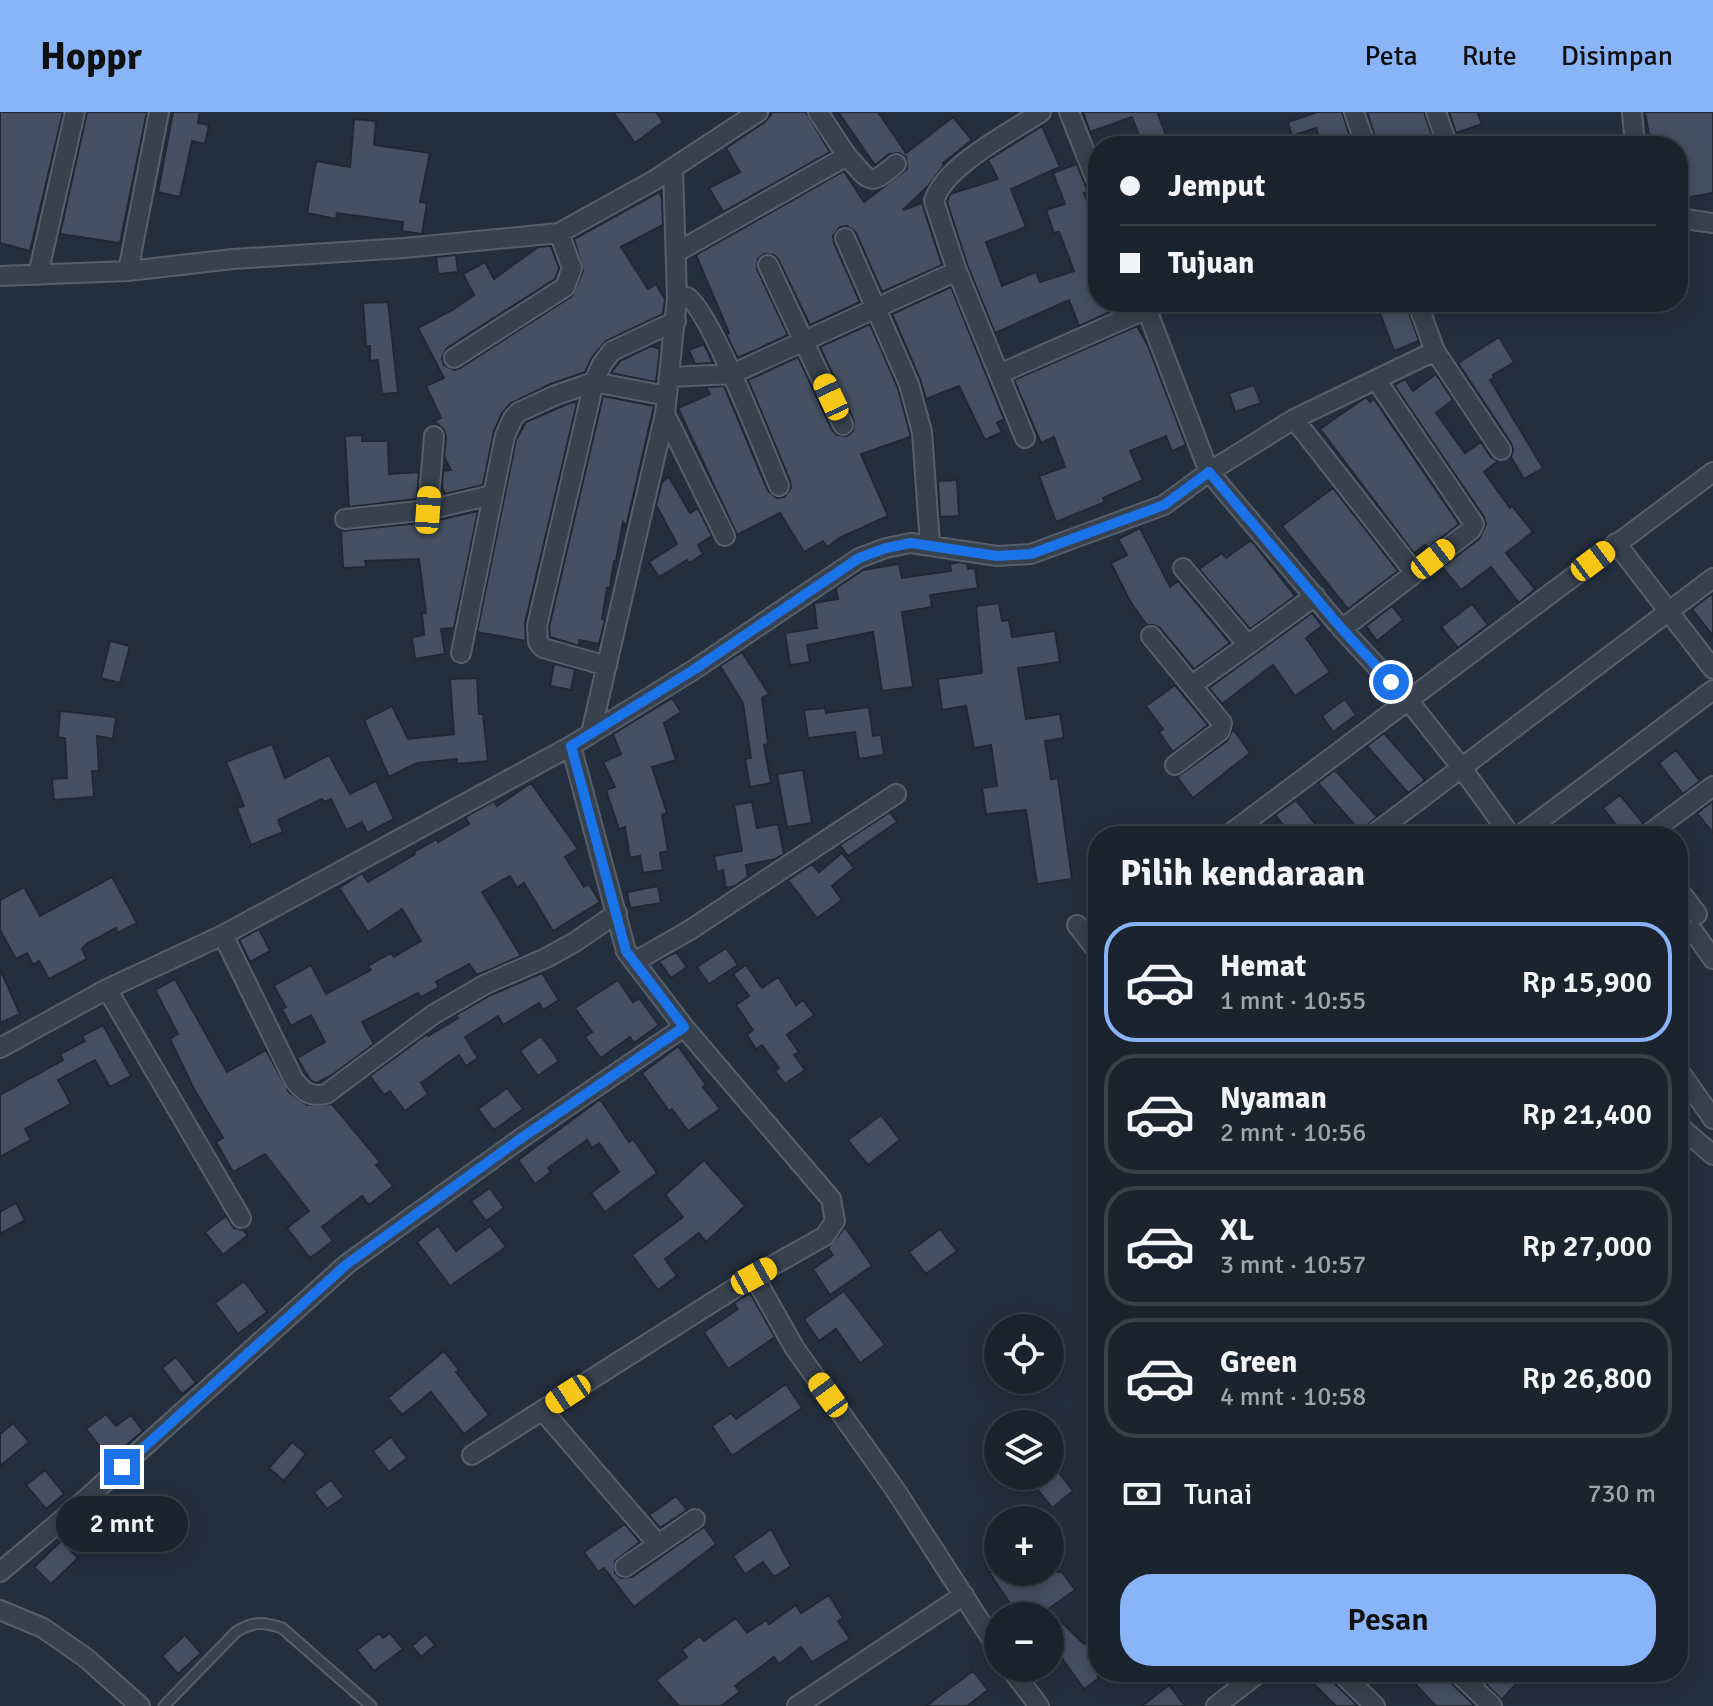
<!DOCTYPE html>
<html lang="id">
<meta charset="utf-8">
<style>
body{margin:0;font-family:Signika,sans-serif;background:#242b36;color:#f1f3f6;height:100vh;display:flex;flex-direction:column;font-size:30px;white-space:nowrap}
*{box-sizing:border-box;margin:0}
p{font-size:26px;color:#a0a4aa}
.icon{flex:none;width:44px;height:44px;fill:none;stroke:currentColor;stroke-width:2;stroke-linecap:round;stroke-linejoin:round}
.map{position:relative;flex:1;overflow:hidden}
.details{position:absolute;left:1088px;top:714px;width:600px;height:856px;display:flex;flex-direction:column;background:#1b232e;border-radius:32px;box-shadow:0 4px 20px #0003,0 0 0 2px #39404a}
.details>*{flex:none}
.top-card{position:absolute;left:1088px;top:24px;width:600px;height:176px;border-radius:32px;box-shadow:0 4px 20px #0003,0 0 0 2px #39404a;display:grid;align-content:center;height:176px;padding:0 32px;background:#1b232e}
.controls{position:absolute;left:984px;top:1202px;display:grid;gap:16px}
.controls a{display:grid;place-items:center;width:80px;height:80px;border-radius:50%;background:#1b232e;box-shadow:0 4px 20px #0003,0 0 0 2px #39404a;font-size:40px}
.end{position:absolute;width:36px;height:36px;margin:-18px;border:10px solid #1a73e8;background:#fff;box-shadow:0 0 0 4px #fff}
.from{border-radius:50%}
.bubble{position:absolute;height:56px;border-radius:28px;background:#1b232e;box-shadow:0 4px 20px #0003,0 0 0 2px #39404a;font-size:26px;font-weight:600;line-height:56px;text-align:center}
.car{position:absolute;width:24px;height:48px;margin:-24px -12px;border-radius:10px;box-shadow:0 0 6px 2px #0007;background:linear-gradient(#f5c518 24%,#345 0 40%,#f5c518 0 76%,#345 0 86%,#f5c518 0)}
.top-card b{display:flex;align-items:center;gap:28px;height:76px;font-size:30px}
.top-card b+b{border-top:2px solid #39404a}
.top-card i{width:20px;height:20px;background:#f1f3f6}
ul{padding:0;list-style:none}
li{display:flex;align-items:center;gap:24px;height:120px;margin:0 16px 12px;padding:0 16px;border:4px solid #39404a;border-radius:32px}
li div{flex:1}
li b{display:block;font-size:30px}
li em{font-style:normal;font-weight:600}
li.active{border-color:#8ab4f8}
li>.icon{width:72px;height:72px;stroke-width:1.5}
h2{padding:0 32px;font-size:36px;line-height:96px}
.pay{display:flex;align-items:center;gap:20px;height:88px;padding:0 32px;font-size:30px}
.pay p{margin-inline-start:auto}
.action{display:flex;gap:16px;margin-top:auto;padding:16px 32px}
.action a{flex:1;height:92px;border-radius:32px;background:#8ab4f8;color:#111;font-size:32px;font-weight:600;line-height:92px;text-align:center}
header{display:flex;align-items:center;gap:48px;box-sizing:border-box;height:112px;padding:0 40px;background:#8ab4f8;color:#111}
header strong{font-size:38px}
nav{display:flex;gap:44px;margin-inline-start:auto;font-size:28px}
.map>svg:first-child{display:block}
.building{fill:#455162;stroke:#1f2835;stroke-width:2}
.lines{fill:none;stroke-linecap:round;stroke-linejoin:round}
.service-casing{stroke:#565f6c;stroke-width:13}
.minor-casing{stroke:#565f6c;stroke-width:22}
.service{stroke:#38414e;stroke-width:9}
.minor{stroke:#38414e;stroke-width:18}
.route{stroke:#1a73e8;stroke-width:10}
</style>
<header>
<strong>Hoppr</strong>
<nav><a>Peta</a><a>Rute</a><a>Disimpan</a></nav>
</header>
<div class="map">
<svg width="1713" height="1594" viewBox="0 0 1713 1594">
<rect width="100%" height="100%" fill="#242f3e"/>
<path class="building" d="M0,0h63l-33,139 -30,-8z
M87,0h60l-27,131 -60,-9z
M173,0h27l-2,11 11,2 -4,19 -13,-3 -12,56 -22,-5z
M613,0h43l7,10 -28,21z
M773,0h33l24,40 -107,60 -14,-24 31,-16 -14,-24 39,-26z
M838,0h40l28,41 47,-36 19,23 -29,23 1,2 -16,21 -25,24 19,-7 20,62 -60,27 -26,-59 -9,-7 -7,1 -7,9 1,7 26,59 -50,23 -32,-66 -4,-4 -10,-1 -6,5 -1,10 31,66 -50,23 -12,-24 3,-1 -33,-78 148,-84 20,31 43,-33 -1,-12 -7,-4 -10,1 -14,11z
M1083,0h74l11,28 -15,6h-10l-11,-29 -42,15z
M1317,0h25l11,34h-30l-7,-18 -24,8 -4,-14z
M1367,0h57l11,33 -57,1z
M1449,0h28l5,12 -26,9z
M1645,0h68v81l-35,6v-53h-27z
M354,7l22,2 -2,24 56,8 -10,49 7,1 -5,31 -20,-3 1,-9 -66,-9 -1,6 -29,-6 9,-52 34,6z
M1042,14l18,41 -49,22 15,38 -40,15 16,44 34,-14 4,10 34,-11 -15,-39 -5,1 -8,-23 19,-6 -12,-31 24,-9 11,28 -4,1 14,41v68h29l1,2 -49,22 -10,-26 -74,33 -27,-66 -21,-65 3,-8 48,-15 -10,-19z
M659,80l3,6 1,27 -42,22 27,42 8,-5 9,15 -2,15 -57,27 -14,16 -7,15 -34,12 -40,19 -9,10 -8,18 -11,54 -38,9 -3,-6 1,-17 8,-1 -7,-13 2,-21 -2,-6 -10,-9 7,-3 -15,-32 18,-8 -26,-50 36,-19 20,-14 -11,-21 22,-12 9,17 44,-32 13,-1 8,22 -4,11 -108,69 -5,10 2,7 10,5 6,-2 112,-72 11,-25 -9,-32z
M456,143l2,17 -20,2 -2,-17z
M951,175l53,132 -7,4 5,9 -17,8 -26,-54 -33,13 -6,-20 -28,-65z
M388,190l10,91 -16,1 -4,-34 -8,1v-15h-4l-3,-43z
M1376,190h29l14,39 -25,10z
M870,212l28,64 12,46v3l-49,17 27,62 -47,21 -14,10 -4,-6 -19,11 -24,-39 -43,22 -59,-127 32,-14 -4,-7 18,-1 44,105 9,7 7,-1 7,-9 -1,-7 -42,-101 50,-23 34,73 5,5 10,1 6,-5 1,-10 -34,-74z
M1137,214l11,20 38,99 -14,6 -6,-15 -36,15 13,29 -40,18 2,4 -49,20 -17,-46 26,-9 -11,-30 -13,6 -27,-63z
M1499,225l15,25 -21,13 1,3 -4,2 53,88 -19,11 -13,-22 2,-7 -2,-7 -53,-80z
M704,232l9,19 -18,1 -6,-14z
M651,234l9,3 -4,33 -45,-9 9,-12z
M1436,262l17,26 -17,13 29,40 16,-11 10,15 7,4 -14,11 26,36 2,-2 21,26 -27,21 29,36 -16,14 -28,-36 -30,23 -19,-23 37,-28 7,-15 -2,-7 -90,-132 11,-6 8,12z
M1254,273l7,18 -26,9 -6,-19z
M603,284l51,10 -28,121 -3,-5 -7,39h-2l-4,27h-3l-5,31 3,1 -6,24 -20,-4v6l-29,-9 -1,-10z
M1366,285l4,5 4,-3 85,125 -31,24 -3,-3 -11,8 -94,-124z
M572,290l5,1 -52,220 1,18 -49,-9 39,-192 10,-18z
M362,323v6h26l1,33 30,-2 -2,27 -68,8 -4,-71z
M669,365l21,36 8,-5 14,28 -14,9 5,9 -14,9 -2,-3 -28,17 -10,-15 28,-18 -21,-39 6,-23z
M957,368l2,36 -19,1 -2,-36z
M1333,376l65,83 -50,38 -66,-83z
M478,399l-24,117 -13,1 4,25 -30,5 -3,-22 12,-2 -2,-22h4l-7,-54 -54,2 1,6 -23,1 -2,-37 88,-9z
M1140,416l30,59 8,-6 52,62 -36,26 -34,-41 -6,-3h-7l-16,-22 -20,-40 16,-8 -9,-16z
M1251,428l44,56 -45,33 -51,-60 23,-16 4,5z
M960,450l7,2 1,5 7,-1 3,20 -48,7 2,12 -30,5 11,75 -31,4 -9,-59 -66,13 3,17 -20,3 -5,-32 32,-5 -3,-25 24,-4 -2,-11 27,-18 36,-6 3,14 49,-7 -1,-7z
M1713,481v43l-21,-27z
M999,491l3,18 7,-1 3,17 43,-6 5,31 -42,6 8,51 34,-5 4,24 -19,3 6,38 7,-1 14,101 -35,5 -11,-74 -40,4 -4,-26 15,-2 -6,-41 -17,3 -8,-42 -24,4 -4,-31 44,-6 -6,-67z
M1472,492l16,21 -30,23 -17,-21z
M1392,494l11,14 -26,21 -11,-15z
M1312,501l10,13 -16,12 24,34 -35,24 -22,-31 -51,39 -13,-16z
M110,529l20,5 -10,37 -19,-5z
M742,540l27,42 -7,4 6,46 -4,1 7,38 -21,4 -5,-28 6,-1 -8,-55 -23,-37z
M554,552l21,5 -4,21 -21,-4z
M477,566l2,36h4l5,47 -31,3v-5l-40,4 -28,14 -25,-57 28,-14 16,33 46,-5 -4,-55z
M1175,573l33,40 -35,27 -14,-20 4,-3 -17,-23z
M672,586l9,14 -17,11 12,37 -24,7 15,46 -5,2 6,36 -8,2 3,17 -20,3 -3,-17 -10,2 -5,-31 -6,2 -13,-39 9,-3 -12,-25 18,-8 -8,-20z
M1345,587l11,16 -23,17 -11,-16z
M869,595l4,29 8,-1 3,20 -25,4 -4,-27 -47,6 -4,-28 21,-2 1,5z
M60,599l56,6 -3,22 -16,-3 2,35h-7l2,26 -40,3 -2,-21 15,-1 -2,-40 -7,-1z
M1233,617l17,24 -57,45 -16,-21 50,-36z
M1384,621l41,47 -17,13 -41,-47z
M272,632l13,34 44,-23 21,39 26,-13 18,38 -27,14 -5,-11 -16,8 -15,-31 -7,3 -2,-3 -44,21 5,12 -32,13 -14,-37 7,-2 -18,-44z
M1676,638l24,31 -17,13 -24,-31z
M803,658l9,53 -25,4 -10,-53z
M1335,658l42,47 -17,14 -42,-48z
M531,671l47,66 -13,8 19,30 5,-3 11,18 -47,29 -29,-48 -7,5 -7,-12 -28,16 39,64 -44,19 -8,-11 -33,18 3,5 -18,10 -3,-4 -56,29 12,22 -42,31 -15,8 -6,-2 -14,-23 28,-16 -14,-27 -20,11 -9,-17 4,-2 -12,-21 37,-21 15,29 45,-24 -3,-4 23,-13 3,4 27,-16 -19,-32 -34,23 -29,-44 23,-15 6,9 47,-28 -1,-2 23,-13 1,3 31,-18 -4,-7 29,-16 3,5z
M1620,683l23,28 -8,8 -1,5h-9l-22,-28z
M1296,688l29,36h-33l-17,-21z
M1713,689v32l-16,-20z
M752,690l5,26 21,-4 6,30 -9,5 -29,6 2,12 -13,9 -9,2 -3,-18 -6,2 -3,-16 28,-5 -8,-46z
M890,700l7,10 -49,34 -8,-11z
M842,741l12,15 -22,18 10,14 -25,18 -29,-38 24,-16 7,8z
M112,765l25,46 -19,10 -2,-5 -28,15 -6,6 5,10 -38,20 -10,-18 -6,4 -6,-12 -11,6 -16,-29v-30l24,-13 16,29z
M658,774l3,17 -31,5 -3,-16z
M259,817l11,22 -20,11 -11,-22z
M726,836l12,17 -29,19 -12,-17z
M676,840l11,15 -16,11 -12,-17z
M746,853l16,23 16,-11 18,28 7,-5 11,15 -27,20 12,17 -5,3 11,15 -20,14 -10,-13 4,-3 -17,-23 -6,4 -9,-14 6,-5 -17,-25 13,-9 -16,-22z
M0,857l20,45 -20,9z
M542,861l17,27 -16,10 -4,-7 -36,22 -5,-9 -33,21 13,21 -12,8 -7,-11 -38,28 7,11 -23,17 -15,-20 -6,4 -14,-19 57,-42 1,2 30,-18 -2,-3 35,-20z
M175,867l52,93 39,-22 23,42 18,13 25,-1 48,58 -4,3 17,21 -24,19 -7,-9 -40,31 11,14 -23,17 -23,-30 22,-17 -44,-57 -32,18 -17,-30 7,-4 -28,-47 -25,-52 8,-5 -23,-44z
M618,868l15,22 6,-4 20,27 -25,18 -4,-6 -29,21 -16,-21 7,-5 -17,-24z
M103,913l28,51 -21,11 -15,-27 -37,20 13,24 -46,25 6,11 -31,17v-62l63,-35 -3,-6 25,-13 -3,-5z
M541,924l18,25 -21,15 -18,-25z
M678,934l28,39 -3,2 17,22 -32,22 -16,-22 -3,2 -27,-38z
M507,976l16,21 -29,21 -16,-21z
M600,987l29,43 4,-3 24,34 -52,39 -14,-19 28,-21 -20,-29 -7,5 -5,-8 -39,28 3,4 -16,12 -17,-24z
M881,1003l19,25 -32,25 -20,-25z
M704,1048l41,46 -39,36 -7,-9 -34,26 12,17 -19,14 -26,-35 51,-38 -18,-22z
M490,1076l14,20 -18,13 -15,-20z
M16,1091l9,17 -25,14v-22z
M226,1104l8,12 9,2 5,5 -25,20 -18,-23z
M438,1114l18,25 34,-25 16,21 -56,39 -33,-44z
M845,1115l27,39 -42,29 -17,-26 20,-14 -5,-7z
M940,1117l17,22 -31,23 -17,-22z
M244,1169l23,31 -29,22 -23,-31z
M844,1179l41,54 -25,18 -24,-34 -17,12 -15,-22z
M750,1181l25,44 -47,32 -24,-37 34,-23 -4,-6z
M444,1239l15,19 -3,2 33,43 -25,19 -33,-42 -29,23 -14,-17z
M176,1245l20,26 -14,11 -20,-26z
M786,1272l16,24 -70,48 -20,-30 19,-13 5,6z
M106,1302l10,12 15,-11 12,16 -33,28 -24,-30z
M13,1311l16,19 -29,24v-32z
M391,1325l16,21 -18,14 -16,-21z
M292,1330l14,12 -22,27 -15,-13z
M1056,1357l17,22 -21,17 -17,-22z
M45,1358l19,24 -18,15 -20,-24z
M331,1368l13,17 -17,12 -13,-17z
M676,1384l11,14 -27,18 -11,-13z
M625,1412l15,18 -25,19v12l6,5 11,-1 72,-50 12,17 -82,63 -30,-39 -6,4 -14,-20z
M771,1417l20,37 -17,11 -11,-15 -18,12 -12,-18z
M61,1429l17,17 -27,26 -17,-17z
M989,1460h73l13,18 -27,19 36,35 14,-10v45l-14,10 -34,-47v-26h-46l9,-8z
M829,1483l14,23 -5,3 12,18 -38,23 -11,-15 -22,17 -5,-7 -39,29 5,6 -19,14h-42l-23,-26 31,-23 -5,-7 18,-14 4,5 32,-23 11,15 19,-13 3,4 27,-19 5,8z
M379,1521l4,5 7,-5 13,16 -29,22 -17,-21z
M426,1522l9,11 -14,12 -9,-11z
M185,1523l16,18 -23,21 -16,-18z
M973,1559l15,19 -21,16h-41z
M1302,1560h26l4,9 26,25h-22z
M1404,1560h41l4,9 26,25h-39z
M1474,1560h52l-24,28z
M1169,1573l16,21h-43z"/>
<g class="lines">
<defs>
<path id="service" d="M164,1594l72,-74c17,-11 27,-10 46,-4l89,78"/>
<path id="minor" d="M1069,0l29,73
M1354,0l12,34
M1436,0l12,34
M1632,0l3,34
M847,44c23,25 21,32 49,8
M1678,106l35,5
M845,126l64,146 13,48 8,112
M677,140l170,-96 -29,-44
M768,153l75,160
M128,159l105,-12 171,-11 155,-15 94,-52 105,-69
M38,163l37,-163
M0,164l128,-5 31,-159
M677,186l10,-1c22,11 79,158 92,189
M1144,190l65,170 133,157 66,71 53,67 50,69
M1417,190l18,49 66,99
M454,246l111,-71 7,-19 -13,-35
M999,262l148,-65
M670,265l62,-3 225,-103
M665,302l60,122
M1294,307l121,154
M1025,326l-68,-167 -23,-70c10,-35 77,-69 107,-89
M428,398l6,-74
M345,407l83,-9 64,-15
M1616,431l97,126
M1183,456l65,77 -56,40
M1342,517l129,-99 3,-6 -97,-143
M1151,524l71,87 -2,8 -45,34
M1248,533l67,-49
M461,541l44,-217 8,-18 6,-6 37,-17 38,-13 8,-18 10,-13 64,-30
M607,554l-64,-18 -5,-6 -1,-16 57,-244 73,14
M591,621l74,-319 12,-116 -4,-130
M571,634l55,205 58,76 147,172 4,22 -10,15 -71,40 40,71 102,144 102,158
M1227,724l486,-364
M1371,724l342,-258
M1519,724l194,-146
M1646,724l67,-50
M1678,777l19,25
M1077,813l21,27
M1693,819l20,28
M223,823l71,145c10,12 15,17 32,14l108,-80 52,-30 60,-26 29,-16 42,-29
M634,850l56,-32 206,-136
M107,877l134,229
M0,936l107,-59 116,-54 348,-189 124,-77 164,-111 27,-10 25,-5 86,13 34,-2 133,-49 45,-33 85,-53 141,-68
M1678,957l35,50
M1678,1013l35,30
M542,1298l115,133
M472,1343l282,-179
M625,1455l70,-48
M0,1460l77,-65 270,-243 173,-125 164,-112
M0,1498l43,18 43,30 54,48
M1010,1556l29,38
M1340,1560l35,34
M1457,1560l35,34
M797,1594l167,-111
M1216,1594l44,-34"/>
</defs>
<use href="#service" class="service-casing"/>
<use href="#minor" class="minor-casing"/>
<use href="#service" class="service"/>
<use href="#minor" class="minor"/>
</g>
<g class="lines">
<path class="route" d="M122,1355l225,-203 173,-125 164,-112 -58,-76 -55,-205 124,-77 164,-111 27,-10 25,-5 86,13 34,-2 133,-49 45,-33 133,157 49,53"/>
</g>
</svg>
<div class="controls">
<a><svg class="icon" aria-label="locate" viewBox="0 0 24 24"><circle cx="12" cy="12" r="6"/><path d="M12 2v4M12 18v4M2 12h4M18 12h4"/></svg></a>
<a><svg class="icon" aria-label="layers" viewBox="0 0 24 24"><path d="M12 4l9 5-9 5-9-5zM3 14l9 5 9-5"/></svg></a>
<a>+</a>
<a>−</a>
</div>
<i class="end from" style="left:1391px;top:570px"></i>
<i class="end" style="left:122px;top:1355px"></i>
<div class="bubble" style="left:56px;top:1384px;width:132px">2 mnt</div>
<i class="car" style="left:831px;top:285px;rotate:335deg"></i>
<i class="car" style="left:428px;top:398px;rotate:4deg"></i>
<i class="car" style="left:1433px;top:447px;rotate:52deg"></i>
<i class="car" style="left:1593px;top:449px;rotate:53deg"></i>
<i class="car" style="left:754px;top:1164px;rotate:61deg"></i>
<i class="car" style="left:568px;top:1282px;rotate:237deg"></i>
<i class="car" style="left:828px;top:1283px;rotate:324deg"></i>
<div class="top-card">
<b><i class="from"></i>Jemput</b>
<b><i></i>Tujuan</b>
</div>
<section class="details">
<h2>Pilih kendaraan</h2>
<ul>
<li class="active"><svg class="icon" aria-label="car" viewBox="0 0 24 24"><path d="M5 17H2v-5l4-1 3-4h7l3 4 3 1v5h-3M9 17h6M6 11h13"/><circle cx="7" cy="17" r="2"/><circle cx="17" cy="17" r="2"/></svg><div><b>Hemat</b><p>1 mnt · 10:55</p></div><em>Rp 15,900</em></li>
<li><svg class="icon" aria-label="car" viewBox="0 0 24 24"><path d="M5 17H2v-5l4-1 3-4h7l3 4 3 1v5h-3M9 17h6M6 11h13"/><circle cx="7" cy="17" r="2"/><circle cx="17" cy="17" r="2"/></svg><div><b>Nyaman</b><p>2 mnt · 10:56</p></div><em>Rp 21,400</em></li>
<li><svg class="icon" aria-label="car" viewBox="0 0 24 24"><path d="M5 17H2v-5l4-1 3-4h7l3 4 3 1v5h-3M9 17h6M6 11h13"/><circle cx="7" cy="17" r="2"/><circle cx="17" cy="17" r="2"/></svg><div><b>XL</b><p>3 mnt · 10:57</p></div><em>Rp 27,000</em></li>
<li><svg class="icon" aria-label="car" viewBox="0 0 24 24"><path d="M5 17H2v-5l4-1 3-4h7l3 4 3 1v5h-3M9 17h6M6 11h13"/><circle cx="7" cy="17" r="2"/><circle cx="17" cy="17" r="2"/></svg><div><b>Green</b><p>4 mnt · 10:58</p></div><em>Rp 26,800</em></li>
</ul>
<div class="pay"><svg class="icon" aria-label="cash" viewBox="0 0 24 24"><path d="M3 7h18v10H3z"/><circle cx="12" cy="12" r="2"/></svg>Tunai<p>730 m</p></div>
<div class="action"><a>Pesan</a></div>
</section>
</div>
